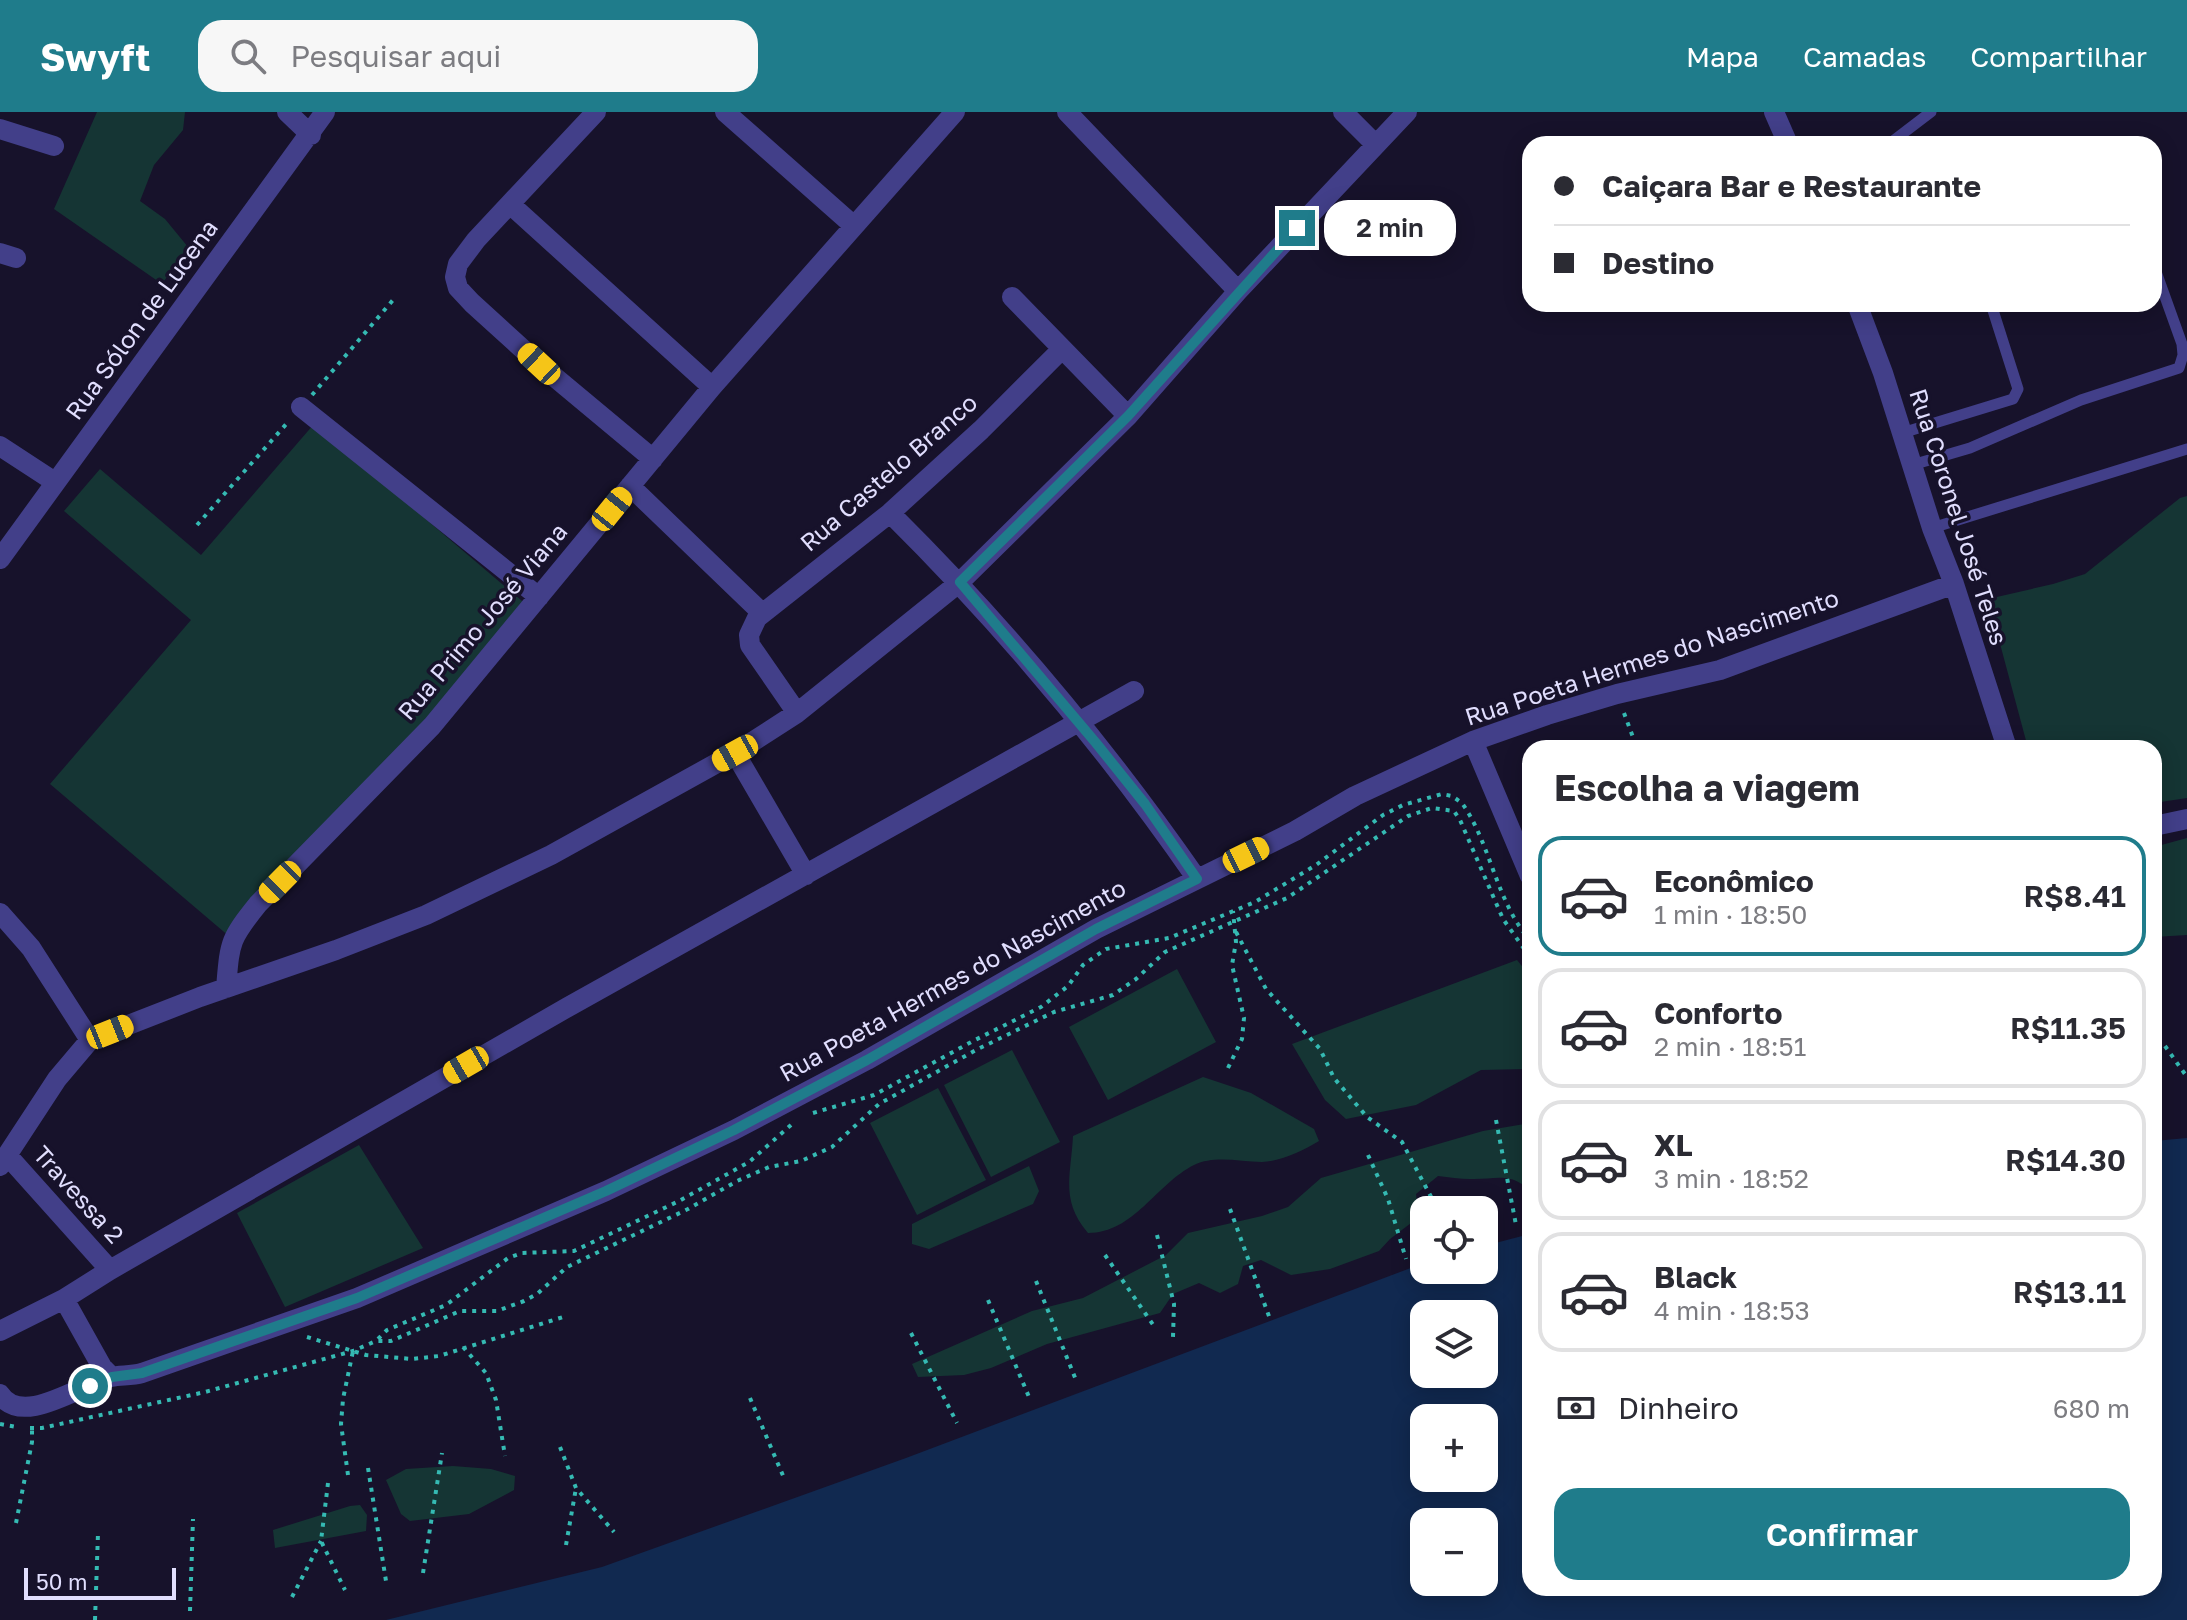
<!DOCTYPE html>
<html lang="pt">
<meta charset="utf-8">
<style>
body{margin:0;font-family:"Golos Text",sans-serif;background:#f7f7f7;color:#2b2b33;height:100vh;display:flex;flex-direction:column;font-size:30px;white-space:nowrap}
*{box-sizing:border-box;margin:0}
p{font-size:26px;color:#7c7c81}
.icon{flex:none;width:44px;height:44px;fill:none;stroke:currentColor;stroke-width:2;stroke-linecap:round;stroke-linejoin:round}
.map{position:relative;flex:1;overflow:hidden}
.details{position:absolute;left:1522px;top:628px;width:640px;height:856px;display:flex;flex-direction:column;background:#fff;border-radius:24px;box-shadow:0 4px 20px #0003}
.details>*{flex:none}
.hud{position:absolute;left:1522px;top:24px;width:640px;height:176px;border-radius:24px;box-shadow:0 4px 20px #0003;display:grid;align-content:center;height:176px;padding:0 32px;background:#fff}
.controls{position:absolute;left:1410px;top:1084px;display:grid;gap:16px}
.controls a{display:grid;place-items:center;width:88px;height:88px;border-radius:16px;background:#fff;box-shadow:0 4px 20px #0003;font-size:40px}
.scale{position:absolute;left:24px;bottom:20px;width:152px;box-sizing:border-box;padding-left:8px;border:4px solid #e1defe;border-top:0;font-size:22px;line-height:28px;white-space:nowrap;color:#e1defe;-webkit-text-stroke:6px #17122b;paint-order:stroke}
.end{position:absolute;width:36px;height:36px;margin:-18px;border:10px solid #1f7c8b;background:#fff;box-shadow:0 0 0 4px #fff}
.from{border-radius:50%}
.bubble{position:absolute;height:56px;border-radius:24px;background:#fff;box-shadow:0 4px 20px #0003;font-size:26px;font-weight:600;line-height:56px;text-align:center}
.car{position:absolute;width:24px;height:48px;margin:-24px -12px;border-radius:10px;box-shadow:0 0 6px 2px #0007;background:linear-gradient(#f5c518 24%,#345 0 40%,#f5c518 0 76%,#345 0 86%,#f5c518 0)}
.hud b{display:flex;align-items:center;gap:28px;height:76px;font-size:30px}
.hud b+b{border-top:2px solid #e1e1e2}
.hud i{width:20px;height:20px;background:#2b2b33}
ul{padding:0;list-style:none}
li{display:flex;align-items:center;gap:24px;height:120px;margin:0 16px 12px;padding:0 16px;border:4px solid #e1e1e2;border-radius:24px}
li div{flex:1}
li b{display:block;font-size:30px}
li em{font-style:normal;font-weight:600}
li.current{border-color:#1f7c8b}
li>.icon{width:72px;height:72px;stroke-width:1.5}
h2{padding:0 32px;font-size:36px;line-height:96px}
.pay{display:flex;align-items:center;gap:20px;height:88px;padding:0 32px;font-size:30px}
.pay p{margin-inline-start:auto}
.cta{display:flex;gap:16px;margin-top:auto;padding:16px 32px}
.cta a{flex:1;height:92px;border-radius:24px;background:#1f7c8b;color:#fff;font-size:32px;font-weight:600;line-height:92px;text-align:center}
header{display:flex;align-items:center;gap:48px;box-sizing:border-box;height:112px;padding:0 40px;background:#1f7c8b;color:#fff}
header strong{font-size:38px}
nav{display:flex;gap:44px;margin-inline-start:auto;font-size:28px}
.search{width:560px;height:72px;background:#f7f7f7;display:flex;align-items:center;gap:20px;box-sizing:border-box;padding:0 28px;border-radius:24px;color:#7c7c81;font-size:30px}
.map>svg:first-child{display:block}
.green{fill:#153534}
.water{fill:#112950;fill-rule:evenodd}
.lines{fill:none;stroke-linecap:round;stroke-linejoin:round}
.path{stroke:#35bab3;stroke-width:4;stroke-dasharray:4 6;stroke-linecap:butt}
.lane{stroke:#423f89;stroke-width:11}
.street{stroke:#423f89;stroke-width:20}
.route{stroke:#1f7c8b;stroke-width:10}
.labels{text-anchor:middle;stroke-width:7;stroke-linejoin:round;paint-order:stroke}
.street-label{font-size:24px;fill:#e1defe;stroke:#17122b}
</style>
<header>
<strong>Swyft</strong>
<div class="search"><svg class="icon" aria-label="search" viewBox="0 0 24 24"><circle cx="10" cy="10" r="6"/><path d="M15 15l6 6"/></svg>Pesquisar aqui</div>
<nav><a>Mapa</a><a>Camadas</a><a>Compartilhar</a></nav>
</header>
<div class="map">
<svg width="2187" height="1508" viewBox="0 0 2187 1508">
<rect width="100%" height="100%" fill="#17122b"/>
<path class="green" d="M97,0h88l-2,18 -29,35 -14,36 25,18 23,28 -26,37 -108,-75z
M314,312l214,182 -291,337 -187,-159 141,-164 -127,-109 36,-42 101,86z
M2187,384v302l-33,5v-55h-126l-40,-149 65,-15 32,-10 95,-76z
M2187,726v97l-33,2v-90z
M1517,848l13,16v93l-49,1 -65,35 -70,14 -21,-19 -33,-56z
M1177,857l39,73 -108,58 -39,-73z
M1012,938l48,92 -69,35 -47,-92z
M1203,965l48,16 63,36 5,12c-17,10 -37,20 -57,21 -22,0 -47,-7 -68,3 -38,19 -60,68 -106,68 -28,-33 -17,-57 -15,-97z
M938,976l48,92 -69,35 -47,-92z
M1530,1011v68c-20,-20 -35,-11 -60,-12 -10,0 -21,-2 -32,-3l-22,18 3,23 -29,22 -11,12 -49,18 -39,6 -30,-15 -18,6 -5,18 -18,9 -21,-10 -26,11 -13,19 -113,31 -56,24 -27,7 -46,2 -6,-13 120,-53 51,-13 83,-43 22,-22 74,-17 26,-9 33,-29 162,-47z
M359,1033l64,103 -138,59 -48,-94z
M1029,1054l10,25 -6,13 -104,45 -17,-5v-20z
M453,1354l38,3 24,7 -1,14 -45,24 -59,7 -9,-7 -15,-34 20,-11z
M360,1393l7,10 -1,16 -91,17 -2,-18 77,-24z"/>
<path class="water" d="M2187,1026v482h-1801l216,-53 304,-109 518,-195v7h60v-24l46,-12v354h624v-447zM1424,1202h60v60h-60zM1424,1306h60v60h-60zM1424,1410h60v60h-60z"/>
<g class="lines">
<path class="path" d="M312,283l81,-95
M197,413l91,-103
M1624,601l13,35
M1236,820l30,57 54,60 14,29 33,39 35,25 36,68
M2165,934l22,31
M1228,956l14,-29 2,-21 -12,-53 4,-23 -3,-31
M813,1001l61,-18 99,-54 68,-34 27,-21 15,-21 23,-16 63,-11 86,-36 61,-37 67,-50 20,-10 39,-11 10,2 10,7c29,41 34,99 68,137
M1496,1008l20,105
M1368,1043l20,44 18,60
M1230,1097l40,110
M1157,1123l17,69 -1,33
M1105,1143l51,74
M1036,1169l40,99
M988,1188l41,97
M911,1221l46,90
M307,1225l59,18 46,4 27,-3 124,-39
M378,1227l9,-9 59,-25 62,-47 14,-5 52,-2 105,-50 70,-39 42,-37
M463,1235l23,26 10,27 9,56
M750,1286l34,80
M0,1312l17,3
M30,1316h12l163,-36 148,-41 23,-10h15l69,-30h37l27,-10 13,-7 30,-27 121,-58 49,-28 32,-14 32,-6 31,-14 47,-43 97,-54 78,-38 59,-17 23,-16 29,-27 122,-54 121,-82 24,-8 22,3 6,9 43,99 27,38
M560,1335l16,41 38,44
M368,1356l18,113
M348,1363l-7,-51 2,-25 10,-48
M328,1371l-7,58 24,49
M16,1411l16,-81v-15
M566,1433l10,-57
M423,1461l19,-120
M292,1485l29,-56
M190,1499l3,-92
M95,1508l3,-87"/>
<path class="lane" d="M1889,32l42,-32
M1902,321l111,-34 5,-10 -27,-85
M1912,353l58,-17 111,-48 98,-32 4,-13 -1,-11 -28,-78
M1932,416l255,-79"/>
<path class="street" d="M287,0l24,23
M596,0l-120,128 -18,24 -3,13 3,11 14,15 67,61 114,95
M725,0l129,114
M1067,0l171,179
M1343,0l32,32
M1774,0l14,32
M0,17l54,17
M511,93l201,182
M0,141l16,5
M1012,185l116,119
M1857,192l26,69 49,155 22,56 53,164
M301,295l238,190
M0,334l55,36
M630,374l132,127
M890,401c113,112 216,235 307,366
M0,447l325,-447
M797,601l-47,-68 -1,-10 8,-17 133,-105 91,-83 81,-81
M1473,629l57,135
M735,641l71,122
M2154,714l33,-7
M0,801l31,35 59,92
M226,876c4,-46 3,-48 32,-84l174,-178 280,-339 243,-275
M7,1043l103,115
M0,1054l57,-87 33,-39 110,-43 136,-47 90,-35 125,-60 184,-102 62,-40 163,-131 168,-166 110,-125 169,-179
M64,1187l38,68 10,10
M0,1219l64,-32 46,-29 458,-263 566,-316
M0,1282c22,35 84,-12 111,-17 10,-2 20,-1 31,-4l215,-75 249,-107 128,-61 133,-70 229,-131 199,-98 60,-35 118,-55 74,-26 70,-21 103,-24 234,-86"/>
</g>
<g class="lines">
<path class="route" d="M90,1274l22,-9 30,-4 215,-75 249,-107 128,-61 133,-70 229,-131 101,-50 -52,-75 -49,-61 -136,-161 168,-166 169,-188"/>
</g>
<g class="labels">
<g class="street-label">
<text transform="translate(142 208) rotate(-54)" y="8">Rua Sólon de Lucena</text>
<text transform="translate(889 361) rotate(-41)" y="8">Rua Castelo Branco</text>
<text transform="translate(1958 405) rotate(72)" y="8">Rua Coronel José Teles</text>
<text transform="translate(483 510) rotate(-50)" y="8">Rua Primo José Viana</text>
<text transform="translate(1652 546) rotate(-18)" y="8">Rua Poeta Hermes do Nascimento</text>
<text transform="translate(953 869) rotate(-29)" y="8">Rua Poeta Hermes do Nascimento</text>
<text transform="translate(78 1083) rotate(48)" y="8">Travessa 2</text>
</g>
</g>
</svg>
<div class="controls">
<a><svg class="icon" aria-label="locate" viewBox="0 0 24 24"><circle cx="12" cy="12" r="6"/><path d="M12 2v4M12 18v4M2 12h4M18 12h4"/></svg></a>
<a><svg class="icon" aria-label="layers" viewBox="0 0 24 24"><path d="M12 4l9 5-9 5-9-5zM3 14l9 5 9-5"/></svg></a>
<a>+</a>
<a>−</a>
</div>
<div class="scale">50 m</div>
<i class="end from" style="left:90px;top:1274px"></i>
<i class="end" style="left:1297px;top:116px"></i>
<div class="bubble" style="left:1324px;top:88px;width:132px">2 min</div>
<i class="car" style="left:539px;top:252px;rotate:313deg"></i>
<i class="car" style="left:612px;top:397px;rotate:39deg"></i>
<i class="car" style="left:735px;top:641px;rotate:241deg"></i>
<i class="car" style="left:1246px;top:743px;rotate:64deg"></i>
<i class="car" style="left:280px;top:770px;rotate:225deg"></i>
<i class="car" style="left:110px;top:920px;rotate:68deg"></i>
<i class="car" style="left:466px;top:953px;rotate:240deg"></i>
<div class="hud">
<b><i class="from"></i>Caiçara Bar e Restaurante</b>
<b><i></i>Destino</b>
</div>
<section class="details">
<h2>Escolha a viagem</h2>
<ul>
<li class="current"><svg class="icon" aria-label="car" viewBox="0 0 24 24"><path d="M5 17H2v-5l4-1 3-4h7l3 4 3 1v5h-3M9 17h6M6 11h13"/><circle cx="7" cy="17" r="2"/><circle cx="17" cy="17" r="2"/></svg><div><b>Econômico</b><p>1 min · 18:50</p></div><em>R$8.41</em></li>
<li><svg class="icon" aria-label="car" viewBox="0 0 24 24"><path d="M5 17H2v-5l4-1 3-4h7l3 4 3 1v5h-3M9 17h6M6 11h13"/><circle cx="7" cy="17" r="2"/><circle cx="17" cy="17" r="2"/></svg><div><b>Conforto</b><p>2 min · 18:51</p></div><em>R$11.35</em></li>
<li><svg class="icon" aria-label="car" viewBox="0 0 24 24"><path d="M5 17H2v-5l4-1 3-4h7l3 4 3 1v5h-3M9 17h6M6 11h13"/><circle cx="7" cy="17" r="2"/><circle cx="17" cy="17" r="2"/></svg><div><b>XL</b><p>3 min · 18:52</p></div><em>R$14.30</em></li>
<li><svg class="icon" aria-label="car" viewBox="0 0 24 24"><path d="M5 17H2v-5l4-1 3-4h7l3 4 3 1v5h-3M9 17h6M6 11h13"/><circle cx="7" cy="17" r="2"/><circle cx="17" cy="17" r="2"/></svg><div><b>Black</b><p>4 min · 18:53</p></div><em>R$13.11</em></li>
</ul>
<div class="pay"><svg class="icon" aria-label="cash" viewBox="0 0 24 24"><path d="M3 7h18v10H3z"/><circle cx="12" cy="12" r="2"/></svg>Dinheiro<p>680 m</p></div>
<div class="cta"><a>Confirmar</a></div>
</section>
</div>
